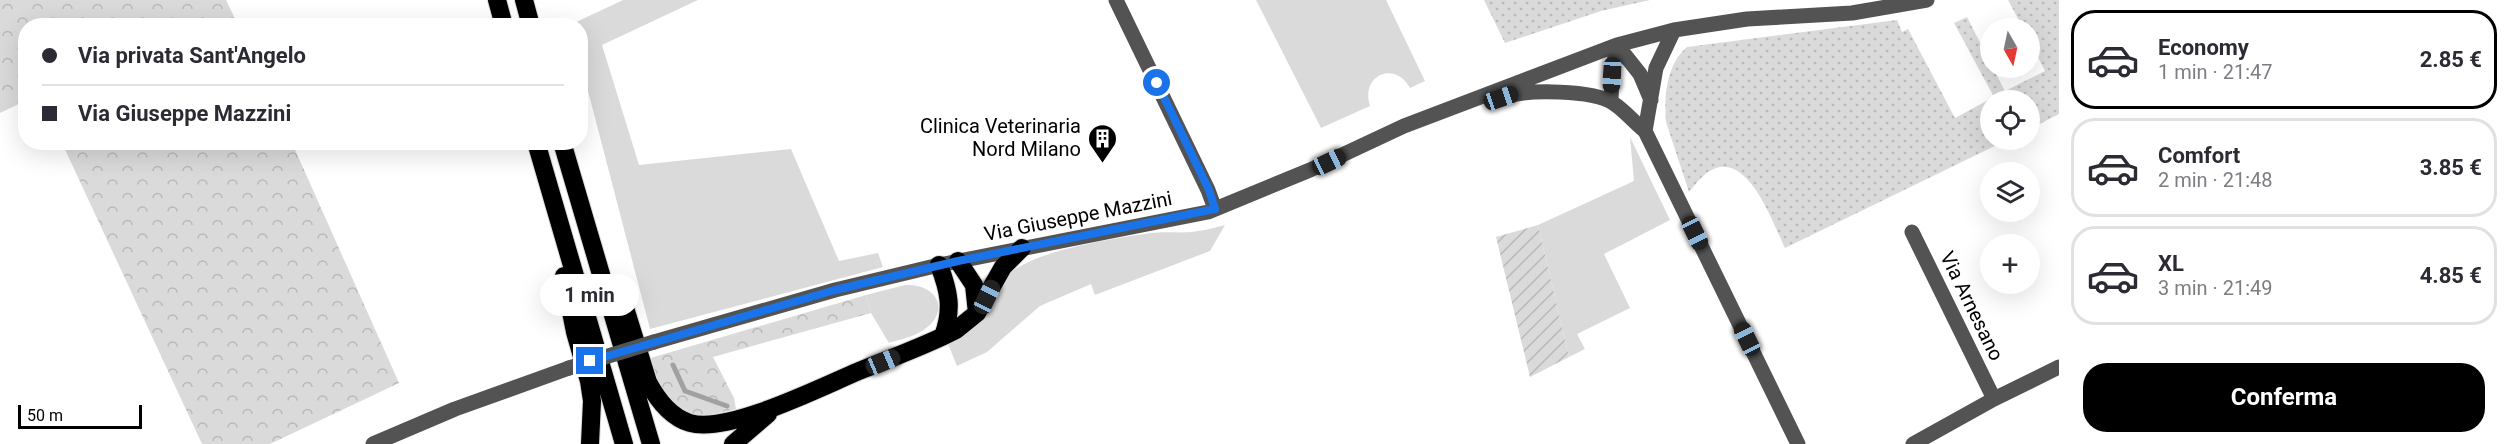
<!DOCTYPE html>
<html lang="it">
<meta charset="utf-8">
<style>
body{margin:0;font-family:Roboto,sans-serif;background:#f7f7f7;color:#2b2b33;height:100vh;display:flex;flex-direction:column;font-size:22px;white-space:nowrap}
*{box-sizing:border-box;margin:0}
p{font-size:20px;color:#7c7c81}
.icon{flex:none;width:33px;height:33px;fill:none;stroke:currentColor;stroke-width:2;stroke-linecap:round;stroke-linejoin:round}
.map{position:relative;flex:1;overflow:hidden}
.details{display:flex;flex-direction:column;background:#fff;width:450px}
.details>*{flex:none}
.top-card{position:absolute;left:18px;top:18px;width:570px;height:132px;border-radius:24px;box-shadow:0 6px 24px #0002;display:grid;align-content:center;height:132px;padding:0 24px;background:#fff}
.needle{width:39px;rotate:171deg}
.buttons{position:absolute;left:1980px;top:18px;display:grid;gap:12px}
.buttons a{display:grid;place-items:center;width:60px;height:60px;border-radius:50%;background:#fff;box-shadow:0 6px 24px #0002;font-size:30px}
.scale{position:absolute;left:18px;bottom:15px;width:124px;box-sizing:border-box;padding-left:6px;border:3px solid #000;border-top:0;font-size:16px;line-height:21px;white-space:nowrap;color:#000;-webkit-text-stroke:4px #fff;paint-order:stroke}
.end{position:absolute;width:27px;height:27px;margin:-14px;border:8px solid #1a73e8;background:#fff;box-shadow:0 0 0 3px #fff}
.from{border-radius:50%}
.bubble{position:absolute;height:42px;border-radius:21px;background:#fff;box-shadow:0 6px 24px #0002;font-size:20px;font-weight:700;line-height:42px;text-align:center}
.car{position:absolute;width:18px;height:36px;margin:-18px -9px;border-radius:8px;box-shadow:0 0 4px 2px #0007;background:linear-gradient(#222 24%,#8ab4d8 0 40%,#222 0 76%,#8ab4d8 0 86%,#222 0)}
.top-card b{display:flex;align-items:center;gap:21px;height:57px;font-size:22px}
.top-card b+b{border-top:2px solid #e1e1e2}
.top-card i{width:15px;height:15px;background:#2b2b33}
ul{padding:10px 0 0;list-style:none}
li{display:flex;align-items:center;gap:18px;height:99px;margin:0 12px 9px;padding:0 12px;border:3px solid #e1e1e2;border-radius:24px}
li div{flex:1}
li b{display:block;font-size:22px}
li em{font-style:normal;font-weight:700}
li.on{border-color:#000}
li>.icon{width:54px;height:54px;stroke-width:1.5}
.action{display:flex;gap:12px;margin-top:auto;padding:12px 24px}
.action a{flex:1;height:69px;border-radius:24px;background:#000;color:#fff;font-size:24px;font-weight:700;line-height:69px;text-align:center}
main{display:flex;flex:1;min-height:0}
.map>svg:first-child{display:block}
.grass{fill:#dadada}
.forest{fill:url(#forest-crowns)}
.park{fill:url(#park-dots)}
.garden{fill:url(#garden-furrows)}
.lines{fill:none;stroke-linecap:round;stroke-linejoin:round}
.stream{stroke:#a1a1a1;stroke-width:5}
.highway-casing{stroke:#dbdbdb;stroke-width:20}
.minor{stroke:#535353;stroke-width:15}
.highway{stroke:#000;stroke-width:18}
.minor-bridge{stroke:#535353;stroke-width:15}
.route{stroke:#1a73e8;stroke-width:8}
.labels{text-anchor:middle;stroke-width:4.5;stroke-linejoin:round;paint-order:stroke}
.poi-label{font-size:20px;fill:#000;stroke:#fff;text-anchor:end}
.street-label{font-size:20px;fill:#000;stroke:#fff}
</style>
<main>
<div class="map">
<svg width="2059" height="444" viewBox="0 0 2059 444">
<defs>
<pattern id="forest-crowns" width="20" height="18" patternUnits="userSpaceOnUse" patternTransform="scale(1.5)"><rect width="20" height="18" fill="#dadada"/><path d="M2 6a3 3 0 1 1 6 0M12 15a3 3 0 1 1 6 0" fill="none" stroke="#b9b9b9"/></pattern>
<pattern id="park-dots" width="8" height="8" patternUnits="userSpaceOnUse" patternTransform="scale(1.5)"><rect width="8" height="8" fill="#dadada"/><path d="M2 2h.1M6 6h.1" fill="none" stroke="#b9b9b9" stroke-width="1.8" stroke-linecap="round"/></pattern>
<pattern id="garden-furrows" width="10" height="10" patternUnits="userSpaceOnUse" patternTransform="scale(1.5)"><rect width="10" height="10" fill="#dadada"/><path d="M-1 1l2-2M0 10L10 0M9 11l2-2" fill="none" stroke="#b9b9b9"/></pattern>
</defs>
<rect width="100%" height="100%" fill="#fff"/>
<path class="grass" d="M623,0h75l-96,45 37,120 152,-16 48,112 39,-8 5,14 -233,62 -69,-265 -1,-38 -10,-1z
M1256,0h130l39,81 -15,7c-15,-28 -50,-13 -40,18l-49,22z
M1630,137l40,83 -66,34 26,54 -53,26 8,15 -16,8 -31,-132 96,-44z
M1225,225l-15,26 -115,44 -4,-11 -51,22 -53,46 -30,14 -9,-22 15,-9 43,-58c23,-26 109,-39 145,-44 15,-2 32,1 47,-2 9,-1 18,-4 27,-6z
M905,285c30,-2 47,24 20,44 -11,8 -24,10 -36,14l-18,-30 -5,-18z"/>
<path class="forest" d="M0,0h226l12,25 -212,1 -1,75 -25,12z
M62,143h230l107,240 -129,61h-68z
M866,295l5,18 -158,44 21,41 2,11 -29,7 -14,-1 -14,-6 -25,-27 -7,-23z"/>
<path class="park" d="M1484,0h166l-49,11 -96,32z
M2008,0h51v114l-29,15v-29h-40v40h17l-222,108c-12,-24 -38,-102 -77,-76 -7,5 -13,13 -19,20l-23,-70c-2,-25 0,-57 21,-75l210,-27 5,12 6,-3 47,89 39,-21 -40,-74 13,-6 23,45v6h3l12,23 40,-20 -15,-30v-13h-7z"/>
<path class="garden" d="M1538,225l31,132 -39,20 -34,-140z"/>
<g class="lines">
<path class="stream" d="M673,365l12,26 42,15"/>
<defs>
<path id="highway" d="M497,0l7,26
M524,0l7,26
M536,142l88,302
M562,142l89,302
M958,261l16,24 3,28
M939,265c10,26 14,44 4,71
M564,276l11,56 14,49 3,20 -2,43
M603,284l17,8 28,90c9,17 22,35 42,41 38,11 131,-36 169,-52 32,-13 66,-25 97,-41l21,-17 26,-46 19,-19
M733,444l35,-30"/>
</defs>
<use href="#highway" class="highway-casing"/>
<path class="minor" d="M1116,0l92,190 7,19
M1617,45l23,29 11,26
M1505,97c22,-8 88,-7 108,6 11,7 21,19 32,28l153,313
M1611,101l1,-27 5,-29
M1645,131l11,-63 18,-38
M1912,232l82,167
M654,342l181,-52 104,-25 269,-53 102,-42 94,-44 213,-81 57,-15 73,-11 105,-6 75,-13
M373,444l82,-35 114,-41
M1913,444l81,-45 65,-32"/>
<use href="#highway" class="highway"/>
<path class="minor-bridge" d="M569,368l85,-26"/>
</g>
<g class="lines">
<path class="route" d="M590,361l245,-71 123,-29 257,-52 -6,-19 -52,-107"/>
</g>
<defs>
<symbol id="building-pin" viewBox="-11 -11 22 30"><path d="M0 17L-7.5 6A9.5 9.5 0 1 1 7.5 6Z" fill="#000" stroke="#fff"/><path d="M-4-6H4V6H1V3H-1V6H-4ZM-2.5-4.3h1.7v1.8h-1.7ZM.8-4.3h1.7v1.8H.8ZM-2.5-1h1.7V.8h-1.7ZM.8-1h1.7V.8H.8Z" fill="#fff"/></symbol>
</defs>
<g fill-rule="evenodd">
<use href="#building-pin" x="1086" y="122" width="33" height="45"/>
</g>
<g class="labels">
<g class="poi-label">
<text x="1081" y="133">Clinica Veterinaria<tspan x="1081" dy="23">Nord Milano</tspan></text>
</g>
<g class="street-label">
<text transform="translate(1078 216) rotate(-11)" y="7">Via Giuseppe Mazzini</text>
<text transform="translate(1972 306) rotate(64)" y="7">Via Arnesano</text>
</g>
</g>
</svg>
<div class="buttons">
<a><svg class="needle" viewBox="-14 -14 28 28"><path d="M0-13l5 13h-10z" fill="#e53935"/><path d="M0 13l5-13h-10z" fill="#7c7c81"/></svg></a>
<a><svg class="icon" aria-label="locate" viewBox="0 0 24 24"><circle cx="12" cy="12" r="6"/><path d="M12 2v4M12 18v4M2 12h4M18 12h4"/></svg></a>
<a><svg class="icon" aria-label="layers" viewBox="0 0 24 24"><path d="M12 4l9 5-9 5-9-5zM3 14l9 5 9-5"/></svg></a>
<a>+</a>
</div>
<div class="scale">50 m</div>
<i class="end from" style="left:1157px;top:83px"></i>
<i class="end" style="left:590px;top:361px"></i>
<div class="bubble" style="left:540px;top:274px;width:99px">1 min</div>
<i class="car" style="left:1612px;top:75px;rotate:183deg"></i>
<i class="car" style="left:1501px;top:98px;rotate:71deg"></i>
<i class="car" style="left:1329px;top:162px;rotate:65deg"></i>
<i class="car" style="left:1695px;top:233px;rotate:154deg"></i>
<i class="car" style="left:987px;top:297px;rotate:26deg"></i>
<i class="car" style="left:1747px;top:339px;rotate:334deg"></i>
<i class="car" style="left:883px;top:362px;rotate:67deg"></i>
<div class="top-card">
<b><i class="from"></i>Via privata Sant'Angelo</b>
<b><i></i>Via Giuseppe Mazzini</b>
</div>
</div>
<section class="details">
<ul>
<li class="on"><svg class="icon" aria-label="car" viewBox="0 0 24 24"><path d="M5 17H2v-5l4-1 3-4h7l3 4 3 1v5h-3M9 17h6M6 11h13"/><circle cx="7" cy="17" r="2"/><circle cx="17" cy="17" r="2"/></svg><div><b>Economy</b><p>1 min · 21:47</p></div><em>2.85 €</em></li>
<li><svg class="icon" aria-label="car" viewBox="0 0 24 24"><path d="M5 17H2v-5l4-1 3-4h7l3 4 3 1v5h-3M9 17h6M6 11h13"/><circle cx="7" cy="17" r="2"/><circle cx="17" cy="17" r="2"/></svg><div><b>Comfort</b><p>2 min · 21:48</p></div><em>3.85 €</em></li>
<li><svg class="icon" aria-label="car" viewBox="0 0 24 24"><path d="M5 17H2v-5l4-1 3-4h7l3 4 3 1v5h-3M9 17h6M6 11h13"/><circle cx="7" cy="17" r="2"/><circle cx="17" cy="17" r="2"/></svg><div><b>XL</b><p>3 min · 21:49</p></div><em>4.85 €</em></li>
</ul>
<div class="action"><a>Conferma</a></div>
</section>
</main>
